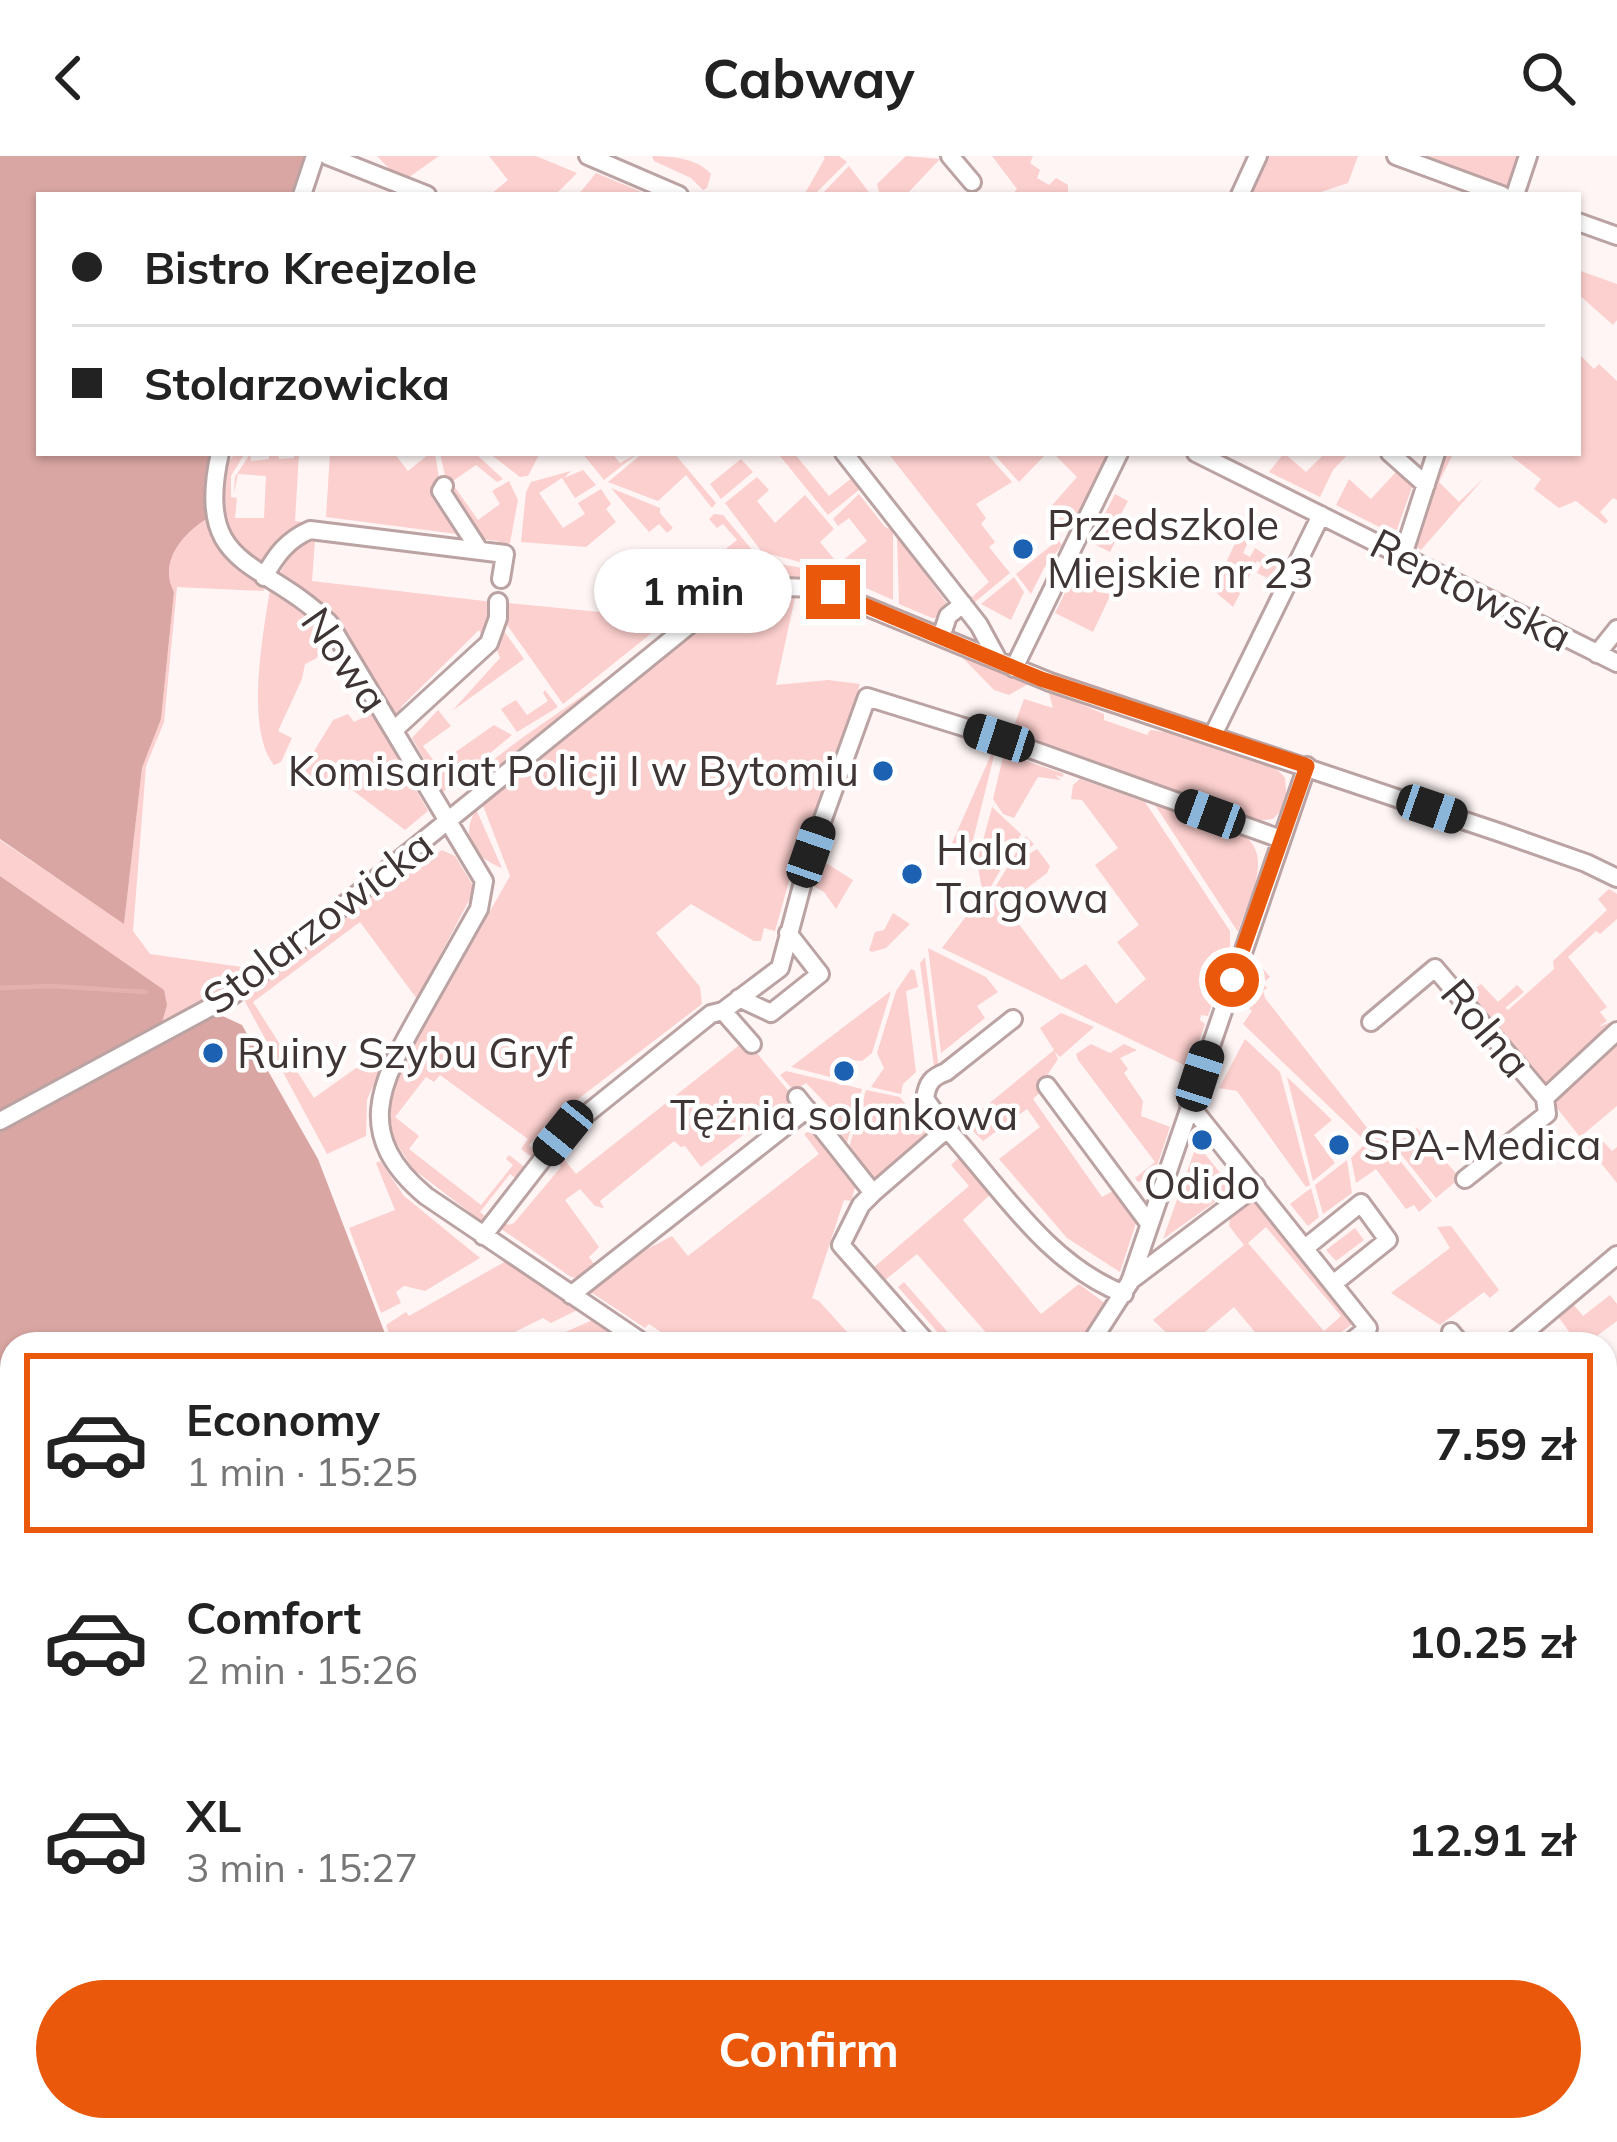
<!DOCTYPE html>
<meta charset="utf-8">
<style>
body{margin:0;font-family:Mulish,sans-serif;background:#f2f2f2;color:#222;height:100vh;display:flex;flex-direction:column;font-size:45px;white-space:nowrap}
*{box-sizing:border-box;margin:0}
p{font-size:39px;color:#767676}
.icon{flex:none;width:66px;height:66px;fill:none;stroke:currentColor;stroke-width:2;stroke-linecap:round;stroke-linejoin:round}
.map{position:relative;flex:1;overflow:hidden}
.drawer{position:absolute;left:0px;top:1176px;width:1617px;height:810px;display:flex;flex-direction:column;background:#fff;border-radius:36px 36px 0 0;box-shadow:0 3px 9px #0004}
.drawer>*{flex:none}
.hud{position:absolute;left:36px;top:36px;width:1545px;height:264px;border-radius:0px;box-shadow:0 3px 9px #0004;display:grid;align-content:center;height:264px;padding:0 36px;background:#fff}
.end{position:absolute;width:54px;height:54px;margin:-27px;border:15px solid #ea580c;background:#fff;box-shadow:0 0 0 6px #fff}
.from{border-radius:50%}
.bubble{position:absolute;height:84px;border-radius:42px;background:#fff;box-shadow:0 3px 9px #0004;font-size:39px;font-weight:700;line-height:84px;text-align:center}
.car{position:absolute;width:36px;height:72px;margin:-36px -18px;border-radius:15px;box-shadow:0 0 9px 3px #0007;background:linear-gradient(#222 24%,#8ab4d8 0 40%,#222 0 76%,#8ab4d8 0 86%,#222 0)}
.hud b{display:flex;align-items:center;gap:42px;height:114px;font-size:45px}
.hud b+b{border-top:3px solid #e0e0e0}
.hud i{width:30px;height:30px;background:#222}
ul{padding:21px 0 0;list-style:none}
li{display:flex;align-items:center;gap:36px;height:180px;margin:0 24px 18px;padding:0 12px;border:6px solid transparent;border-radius:0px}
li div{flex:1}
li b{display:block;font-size:45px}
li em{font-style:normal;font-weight:700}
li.on{border-color:#ea580c}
li>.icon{width:108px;height:108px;stroke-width:1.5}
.button{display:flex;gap:24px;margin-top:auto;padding:24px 36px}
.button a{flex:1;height:138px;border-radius:72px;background:#ea580c;color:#fff;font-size:48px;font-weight:700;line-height:138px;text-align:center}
header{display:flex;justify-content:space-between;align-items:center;height:156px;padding:0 36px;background:#fff;font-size:54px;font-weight:700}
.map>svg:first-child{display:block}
.green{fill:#fcd0ce;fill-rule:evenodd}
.forest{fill:#d9a6a3}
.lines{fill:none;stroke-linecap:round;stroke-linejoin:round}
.stream{stroke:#e4b1ae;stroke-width:4.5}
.minor-casing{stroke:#baa3a2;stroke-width:22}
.minor{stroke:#fff;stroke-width:16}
.route{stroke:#ea580c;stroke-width:15}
.poi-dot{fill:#1d62b2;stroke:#fff;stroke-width:4.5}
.labels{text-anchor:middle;stroke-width:9;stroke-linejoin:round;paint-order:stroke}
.poi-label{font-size:42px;fill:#3f3535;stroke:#fff;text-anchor:start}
.street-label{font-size:42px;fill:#3f3535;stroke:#fff}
</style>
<header><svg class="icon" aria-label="back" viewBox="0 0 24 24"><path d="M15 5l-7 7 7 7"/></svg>Cabway<svg class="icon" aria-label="search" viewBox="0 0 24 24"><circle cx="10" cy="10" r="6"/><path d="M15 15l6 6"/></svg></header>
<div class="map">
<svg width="1617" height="1986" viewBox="0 0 1617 1986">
<rect width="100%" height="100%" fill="#fff5f5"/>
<path class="green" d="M377,0h62l-37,26z
M489,0h47l41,17 -22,22h-65l18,-15z
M652,0c22,0 46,3 59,18l-4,14 -4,2 -12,-12 -37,-17z
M823,0h16l8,6 -33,33h-10l21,-37z
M906,0l34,3 -34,36h-26l-3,-11z
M992,0h41l-3,7 10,7 -3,8 12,7 7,-7 12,7v7l-56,3 5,-6z
M1267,0h91l-10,27 -36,12h-64z
M1420,0h103l-14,31z
M849,10l22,29h-50z
M596,17l53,22h-71z
M1578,114l39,14v36l-4,5 -35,-31z
M1578,197l16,16 5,-5 18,17v119l-4,-2 -13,14 8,9 -3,3 -29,-23 -17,7 -25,-19 7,-10 -34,-26h71z
M245,297l-14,23v21l6,1 -2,20h29l2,-42 -28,-2 -4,20 1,-17 15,-23 1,7 18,-2v-6h9l1,6 15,-1v-5h5l-4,68 29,4 -32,4 -33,35c-33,-22 -56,-77 -24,-110z
M330,297h64l14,18 22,-18h5l6,38 -9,7 25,36 -131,-17z
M440,297h35l28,26 -6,3 -21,-17 -29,20z
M489,297h51l-12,23 -8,1z
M582,297h30l8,10 18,-10 -34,27z
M643,297h31l42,50 -4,5 -26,-33 -28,26 -50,-19z
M784,297h10l35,43 23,-18 8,11 -32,26 -48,-59z
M888,297h98l26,29 -36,22 10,14 -5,6 14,18 -6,5 21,26 -35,29 -3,-5 17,-15z
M993,297h54l-28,29z
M1053,297h56l-36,72c-13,4 -18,-7 -25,-15l29,-33z
M1284,297l22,19 19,-19h24l-16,17 -13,27 -51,-25z
M1377,297h7l30,29 -19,53 -59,-30 13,-26 22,20 25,-27z
M1442,297l11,1 -14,28 20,20 25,-24 -63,72 -9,-6z
M741,303l12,13 -32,27 -11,-15z
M583,314l13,15 -21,13 -13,-20 -23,15 24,35 22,-14 -7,-11 23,-14 10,15 -5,5 10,13 -30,25 -65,-5 5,-50 5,-10 40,-11 -7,7z
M757,321l12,13 -12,11 18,22 30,-28 29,34 -14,13 18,22 29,-23 -18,-23 -11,8 -5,-7 26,-25 26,33 8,3v70l-74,-33 -57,-15 -37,-49z
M509,325l9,19 -8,43 -12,5v-7l-19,-2 -32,-48 7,-5 24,34 22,-16 -8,-13z
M611,332l49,20v5l13,15 -6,5 -8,-9 -10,8z
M1115,338l13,7 -20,37 7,4 -5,10 -20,-10z
M714,358l9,1 35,42 -55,35 -140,112 -58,-82 2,-19 143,14 1,-9 86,-68 -14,-16 -6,4 -8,-9z
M208,362l17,35 41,34 -3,4 -86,-4 -13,135 -18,44 -13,165 17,23 99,14 -28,26 -60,32 2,-36 -163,-114v-36l124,83 18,-155 19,-49 13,-127c-16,-30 9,-59 34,-74z
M1247,362l12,2 -16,33 7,4 5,-9 29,19 -8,15 -19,-9 5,-10 -5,-2 -24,46 -20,-17z
M897,380l51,69 -5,12 -11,1 -33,-14z
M315,384l-3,41 181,21 -9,37 -5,-9 -78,77 5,8h-12l-65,-105 -49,-37 14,-24z
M1058,384l4,5 -18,23 -13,26 -15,-20z
M762,405l46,8 86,39c-65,-24 -107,-41 -176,-12l-242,192 8,-11 -3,-7c41,-35 87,-62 130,-95 50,-38 97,-80 151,-114z
M1073,420l20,10 4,6 14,2 -18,38 -38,-19z
M1014,421l10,15 -13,28 -30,-16z
M270,433l56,39 -9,30 -12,6 -3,15 -24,52 14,7 -11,24 -7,3c-29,-37 -11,-130 -4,-176z
M771,440l24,2 -19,87 52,-5 32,4 -50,145 -7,2 -28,100 -11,-3 -3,13h-7l-63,-37 -35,29 44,54 2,17 -150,115 -23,26 9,9 -5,4 -12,-9 7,-10 -88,-64 -6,7 -8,-5 -31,40 24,19 -10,13 72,56 32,-40 -7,-6 3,-4 18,14 -9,11 -8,-6 -30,38 9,7 -4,5 -72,-55 -22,-34 -3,-20 10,-42 112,-197 -28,-73 229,-186z
M501,471l23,32 -72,52 48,-53 -3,-8z
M959,498l71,29 -21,12 -15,-5z
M545,534l13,17 -41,25 -16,-23 15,-9 11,15 21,-14 -5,-8z
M1048,534l56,24v6l43,15 3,-5c29,3 120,25 135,48l2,26 -14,15 -17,2 -246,-84 14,-38 29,9z
M438,554l13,16 -28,20 14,19 57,-40 18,10 -69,57 -31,-54z
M372,557l56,98 -23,19 -54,-41 -56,-15 -4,-7 17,-6 25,-41 15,-6 6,8z
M994,592h2l-27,108 -17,-13z
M1004,597l60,21 -2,3 -7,-2 6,5 -23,-3 -24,41 -11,-4 -10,-15z
M1080,623l65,23 85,129v20l-22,65 -7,-1 -1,5 5,4 -13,37 -6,5 -244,-118 41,-54 -6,-31 15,-56 29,27 -35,61 4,1 36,-60 8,8 -8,7 3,3 8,-5 13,17 -3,7 -25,19 -6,-6 -16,13 61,81 25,-16 30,40 30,-25 -29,-37 22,-17 -44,-60 23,-17 -36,-48 -11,-1 2,-14z
M1155,649l90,31c29,23 2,66 -7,96z
M476,653l26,59c-29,-12 -42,-30 -26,-59z
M442,694l13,6 20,33 -58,110 -57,-77 -107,80 61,96 77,-55 -24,57 -1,36 -39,18 -85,-158 179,-144 6,8z
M815,700l38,24 -17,29 -12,-17 -16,-9z
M1609,733l8,5v25l-17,15 -4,-3 -28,26 39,50 -7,5 7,9 -9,6 16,-6 -73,66 -74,-92 14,-11 17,18 19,-17 7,7 -19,16 3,2 46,-41 -1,-8 54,-51 -9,-11z
M893,757l17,11 -24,24 -14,4 -3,-2 6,-18 9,-2z
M928,792l58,29 12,15 -21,14 8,12 -44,35z
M925,801l14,113 -5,-4 -14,-103z
M1254,802l16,19 -7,6 4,5 -4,3 2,7 107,136 8,-6 16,15 21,-15 43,50 -24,20 -39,-49 -33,-9 -121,-116 9,-13 -3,-3 5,-12 7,-3 -4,-20 -11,2z
M911,813l4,2 3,16 -12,4 10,81 -13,12 -2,10 -30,-7 13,-19 -7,-15 19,-62z
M891,835l-19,62 -10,8 -23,-2 -9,9v9l-39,-10z
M1061,857l33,14 -34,30 -5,-5 3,7 -14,21 3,6 -14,13 69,98 13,-7 22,30 -17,52 -53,-34 -68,-79 41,-32 -13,-18 -44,32 -9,-9 -8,2 3,-14 85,-70 -14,-22z
M1245,883l35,33 30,113 -4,2 -69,-96 -18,-3z
M746,884l55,66 -18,15 -18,-20 -22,17 8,11 -50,38 -16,-21 -4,1 -7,-6 -74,60 4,7 -9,-2 -15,-17 -15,11 34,47 -10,10 7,10 -16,11 -9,-1 -74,-51 4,-5 8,4 5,-2 47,-56 -9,-12 8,-1 16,20z
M1617,885v65l-37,31 -27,-34 2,-6z
M1091,888l19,9 14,-9 13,6 -17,8 8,11 -4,4 19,28 -2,15 29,11 -20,60 -6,-8 -6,3 -3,-4 20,-16 -77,-102 -2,-6z
M786,915l76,18 -16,57 -22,-22 12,-10 -30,-31 -12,8 -14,-16z
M1287,921l45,43 -18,15 21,28 -22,18z
M866,934l34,7 27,35 -54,48 -25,-29z
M811,974l46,51 -6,20 -7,-1 -32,98 7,3 39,43h-179l-30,-20 -4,4 -56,-37 49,-37 34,-18 16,20 131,-102 -15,-20z
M1599,981l13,14 5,-4v36l-29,-36z
M1197,988l36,45 -70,50z
M1363,990l31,7 38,48 -13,11 -5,-7 -8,4 -30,-40 -20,14 -5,-25z
M963,997l31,38 -31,29 78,94 38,-30 27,20 -28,40h-82l-79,-90 -33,27 -11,-13 96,-82 -18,-21z
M1347,1004l5,33 -29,21 -8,-29z
M380,1005l24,35 76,62 -55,33 -21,-5 -8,6 5,11 -20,10 -32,-85 46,-18 -19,-47z
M1311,1032l8,29 -11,9 -18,-22z
M1255,1042l95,119 1,8 -26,19h-72l6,-7 -25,-30 -43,37h-13l-25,-24 91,-75 -15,-19 1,-7zM1266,1071l75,89 -17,15 -76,-88z
M1451,1070l48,64 -9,8 -6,-6 -44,33 -49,-32 59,-45 -13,-21z
M1355,1072l9,12 -28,21 -10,-11z
M506,1105l73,48 -28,14 -8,-5 -52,26h-98l-7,-19 20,-13 3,4z
M904,1126l54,62h-10l-50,-57z
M1610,1139l7,9v17l-31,23h-8l-21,-29 12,-16 14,17z
M595,1163l40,25h-97z
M1617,1307v375l-12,-15v-350z"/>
<path class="forest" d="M0,0h306l-11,39h-256v258h175l-8,34 2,31c-25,15 -50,44 -34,74l-13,127 -19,49 -18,156 -124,-85z
M0,720l164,114 3,15 -6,21 55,-13 26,12 76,134 71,185h-377v786h590l3,12h-605z"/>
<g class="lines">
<path class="stream" d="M0,832l51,-2 95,6
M126,1986l2,-12
M254,1986l13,-12"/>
<defs>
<path id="minor" d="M328,0l99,39
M588,0l91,39
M950,0l22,26
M1396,0l106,39
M302,39l13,-39
M1240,39l18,-39
M1515,39l13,-39
M1578,66l39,14
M220,297c-27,118 44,105 109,170l155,258 -5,28c-20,36 -40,71 -60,106 -40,70 -66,120 7,181l219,148
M844,297l135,172 19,35
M1196,297l421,210
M1390,297l36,32
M444,330l-3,5 39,60
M1403,399l33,-102
M264,421c12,-22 23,-37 46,-47l195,24 -4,25
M941,481l7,-21 15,-12
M1597,498l20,-25
M1014,512l105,-215
M394,574l95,-87 9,-25v-16
M1213,579l108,-220
M739,842l32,15 49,-39 -32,-41
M723,855l29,33
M1371,866l64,-54 110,130
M1047,930l101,136
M797,941l76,96 -12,12 -20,40 87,99
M1189,948l179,224 -20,16
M0,965l233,-126 461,-374c44,-30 87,-42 139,-28l217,89 451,151 85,30 31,15
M947,973l-22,-30c2,-16 7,-22 21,-27l67,-53
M1465,1023l82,-65 -2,-16 72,-67
M873,1037l74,-64c54,59 100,135 177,165
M483,1080l80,-103 148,-119 12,-3 57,-43 31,-116 56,-155 132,41 282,101
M1305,1092l56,-45 27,37 -55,44
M1130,1125l126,-95
M571,1139l236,-186
M1451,1176l10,12
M1090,1188l40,-62 177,-516
M1511,1188l106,-89
M1605,1309l12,-10
M807,1974l10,12
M1595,1974l16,12
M708,1986l16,-12
M965,1986l15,-12"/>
</defs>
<use href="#minor" class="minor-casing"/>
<use href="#minor" class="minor"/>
</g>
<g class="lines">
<path class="route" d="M833,436l208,87 266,87 -75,214"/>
</g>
<g class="poi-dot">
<circle cx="1023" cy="393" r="12"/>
<circle cx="883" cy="615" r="12"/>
<circle cx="912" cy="718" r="12"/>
<circle cx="213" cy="897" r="12"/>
<circle cx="844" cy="915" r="12"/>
<circle cx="1202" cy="984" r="12"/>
<circle cx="1339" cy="989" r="12"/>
</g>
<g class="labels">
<g class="poi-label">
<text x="1047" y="384">Przedszkole<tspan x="1047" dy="48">Miejskie nr 23</tspan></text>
<text x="859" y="630" text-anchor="end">Komisariat Policji I w Bytomiu</text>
<text x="936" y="709">Hala<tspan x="936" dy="48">Targowa</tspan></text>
<text x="237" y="912">Ruiny Szybu Gryf</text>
<text x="844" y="974" text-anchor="middle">Tężnia solankowa</text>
<text x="1363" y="1004">SPA-Medica</text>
<text x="1202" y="1043" text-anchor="middle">Odido</text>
</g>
<g class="street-label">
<text transform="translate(1471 434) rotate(27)" y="15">Reptowska</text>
<text transform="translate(345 504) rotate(55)" y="15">Nowa</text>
<text transform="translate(318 766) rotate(-37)" y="15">Stolarzowicka</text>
<text transform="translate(1486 872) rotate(50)" y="15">Rolna</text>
</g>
</g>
</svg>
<i class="end from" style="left:1232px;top:824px"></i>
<i class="end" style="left:833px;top:436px"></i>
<div class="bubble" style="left:594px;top:393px;width:198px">1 min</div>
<i class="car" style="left:999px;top:582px;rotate:288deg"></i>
<i class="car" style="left:1432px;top:653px;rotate:109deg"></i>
<i class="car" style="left:1210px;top:658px;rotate:290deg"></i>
<i class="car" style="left:811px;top:696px;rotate:19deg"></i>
<i class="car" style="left:1200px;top:920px;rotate:18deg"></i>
<i class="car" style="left:563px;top:977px;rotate:219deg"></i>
<div class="hud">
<b><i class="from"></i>Bistro Kreejzole</b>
<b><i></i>Stolarzowicka</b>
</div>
<section class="drawer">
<ul>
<li class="on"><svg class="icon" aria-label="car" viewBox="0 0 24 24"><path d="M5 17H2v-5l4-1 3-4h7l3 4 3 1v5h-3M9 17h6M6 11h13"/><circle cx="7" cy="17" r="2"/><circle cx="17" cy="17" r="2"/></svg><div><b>Economy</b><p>1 min · 15:25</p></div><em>7.59 zł</em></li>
<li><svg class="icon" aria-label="car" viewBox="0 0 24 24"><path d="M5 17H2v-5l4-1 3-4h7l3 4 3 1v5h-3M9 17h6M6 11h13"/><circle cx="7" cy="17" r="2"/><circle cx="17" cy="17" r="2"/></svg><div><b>Comfort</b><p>2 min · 15:26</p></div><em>10.25 zł</em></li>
<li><svg class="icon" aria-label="car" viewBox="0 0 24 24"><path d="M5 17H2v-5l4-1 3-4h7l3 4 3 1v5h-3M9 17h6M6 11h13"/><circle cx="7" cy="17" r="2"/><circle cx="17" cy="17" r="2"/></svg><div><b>XL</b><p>3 min · 15:27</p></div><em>12.91 zł</em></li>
</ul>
<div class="button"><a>Confirm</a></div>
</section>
</div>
